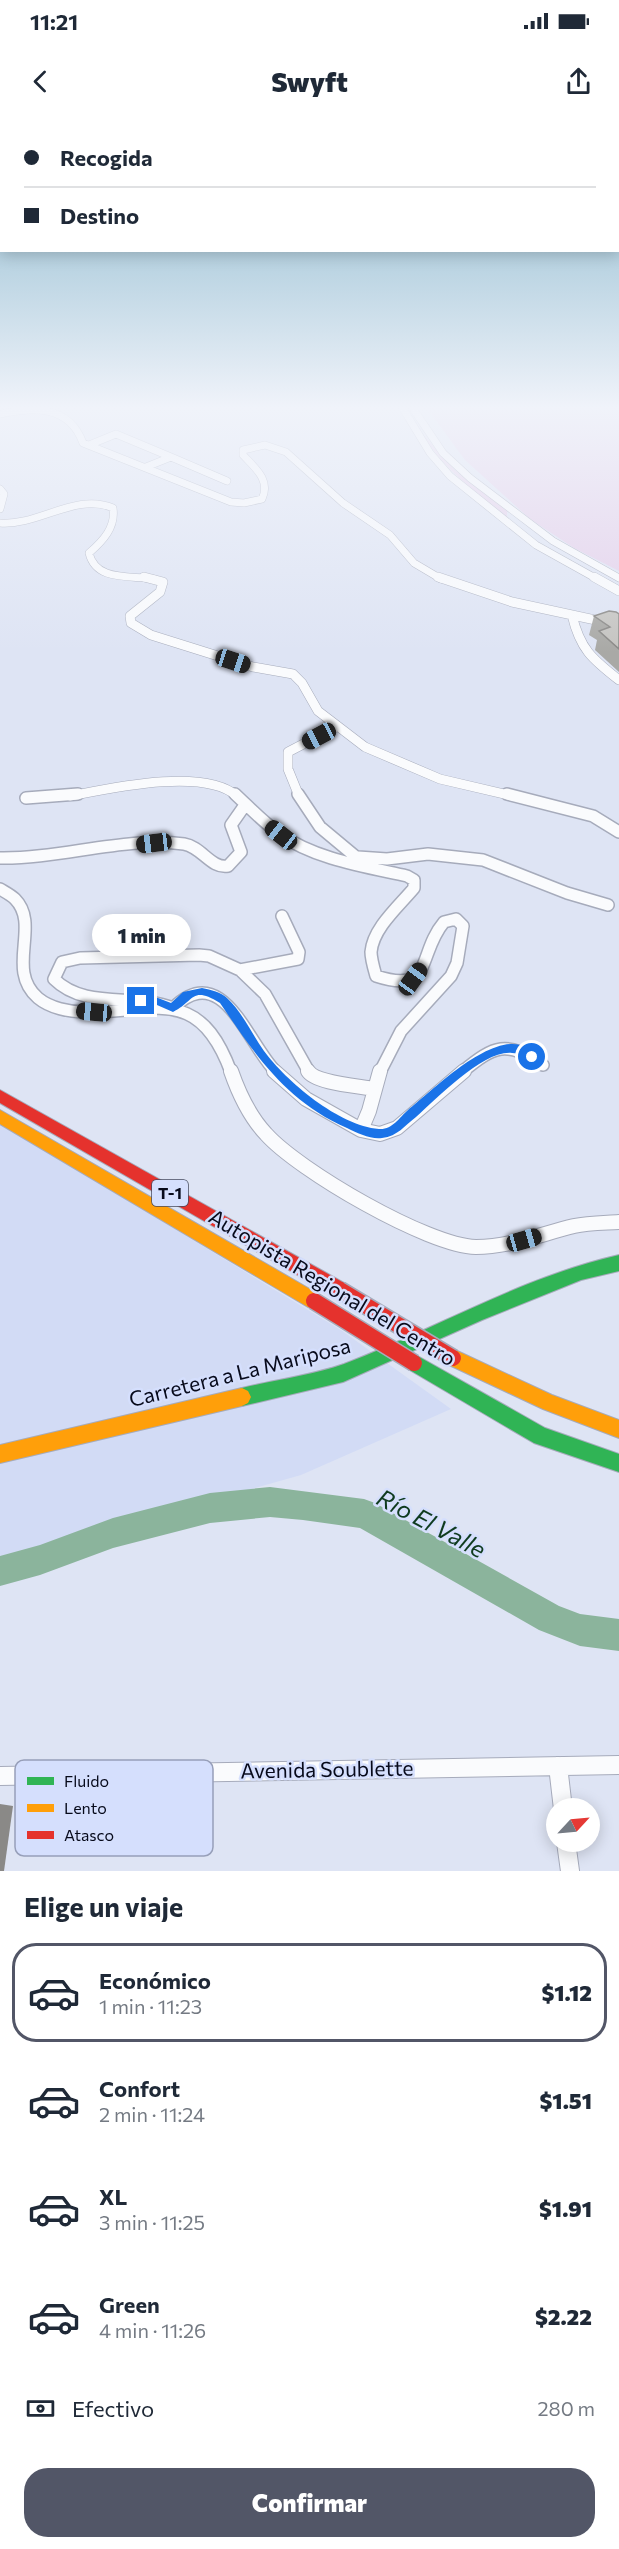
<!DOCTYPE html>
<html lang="es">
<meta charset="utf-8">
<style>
body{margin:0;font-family:Commissioner,sans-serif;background:#f2f2f3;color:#1f2937;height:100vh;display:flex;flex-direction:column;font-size:22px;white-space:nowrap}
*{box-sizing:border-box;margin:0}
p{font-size:20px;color:#747a83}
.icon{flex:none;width:33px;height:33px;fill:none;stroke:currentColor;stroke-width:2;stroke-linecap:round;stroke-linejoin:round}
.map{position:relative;height:1751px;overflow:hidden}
.panel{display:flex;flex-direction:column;background:#fff;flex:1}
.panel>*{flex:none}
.hud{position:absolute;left:0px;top:0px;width:620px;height:132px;box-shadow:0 3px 15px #0003;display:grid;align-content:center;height:132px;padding:0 24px;background:#fff}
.needle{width:39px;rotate:64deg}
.buttons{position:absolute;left:546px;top:1678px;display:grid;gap:12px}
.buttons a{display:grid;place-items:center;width:54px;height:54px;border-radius:50%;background:#fff;box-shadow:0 3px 15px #0003;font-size:30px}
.end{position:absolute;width:27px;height:27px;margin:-14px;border:8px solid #1a73e8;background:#fff;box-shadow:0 0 0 3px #fff}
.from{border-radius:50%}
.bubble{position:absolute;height:42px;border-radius:21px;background:#fff;box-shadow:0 3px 15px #0003;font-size:20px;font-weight:800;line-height:42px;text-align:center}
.car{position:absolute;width:18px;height:36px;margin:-18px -9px;border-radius:8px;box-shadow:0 0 4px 2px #0007;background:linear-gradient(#222 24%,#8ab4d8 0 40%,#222 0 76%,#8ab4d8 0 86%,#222 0)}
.hud b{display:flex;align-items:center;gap:21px;height:57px;font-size:22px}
.hud b+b{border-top:2px solid #e0e1e3}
.hud i{width:15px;height:15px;background:#1f2937}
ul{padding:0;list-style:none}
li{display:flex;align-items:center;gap:18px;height:99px;margin:0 12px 9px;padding:0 12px;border:3px solid transparent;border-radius:24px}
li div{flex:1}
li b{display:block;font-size:22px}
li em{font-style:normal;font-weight:800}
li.on{border-color:#525667}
li>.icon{width:54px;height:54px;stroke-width:1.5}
h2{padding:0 24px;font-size:27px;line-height:72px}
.pay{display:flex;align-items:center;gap:15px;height:66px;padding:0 24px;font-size:22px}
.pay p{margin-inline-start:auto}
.button{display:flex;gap:12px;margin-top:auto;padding:12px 24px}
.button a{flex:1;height:69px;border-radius:24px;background:#525667;color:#fff;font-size:24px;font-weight:800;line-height:69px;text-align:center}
.status{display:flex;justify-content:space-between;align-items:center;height:42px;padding:0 30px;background:#fff;direction:ltr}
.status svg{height:16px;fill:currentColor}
header{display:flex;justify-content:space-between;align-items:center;height:78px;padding:0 24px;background:#fff;font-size:27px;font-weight:800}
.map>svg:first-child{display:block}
.built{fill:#d2dbf5}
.green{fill:#e4cfea}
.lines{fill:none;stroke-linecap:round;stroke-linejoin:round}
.river{fill:#8bb49c;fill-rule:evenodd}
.street-far4-casing{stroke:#a6abbb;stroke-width:8}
.street-far3-casing{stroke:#a6abbb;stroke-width:10}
.street-far2-casing{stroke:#a6abbb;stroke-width:14}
.street-far1-casing{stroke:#a6abbb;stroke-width:16}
.street-casing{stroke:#a6abbb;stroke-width:20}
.fast-casing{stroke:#a6abbb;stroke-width:2}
.slow-casing{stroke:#a6abbb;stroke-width:2}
.jam-casing{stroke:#a6abbb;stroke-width:2}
.street-far4{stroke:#fafbfd;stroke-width:7}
.street-far3{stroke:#fafbfd;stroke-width:9}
.street-far2{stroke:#fafbfd;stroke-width:11}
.street-far1{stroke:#fafbfd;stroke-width:14}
.street{stroke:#fafbfd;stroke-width:18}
.fast{fill:#30b455;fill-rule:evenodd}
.slow{fill:#ff9f0a;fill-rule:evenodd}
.jam{fill:#e5322d;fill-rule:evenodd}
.jam-bridge-casing{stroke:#a6abbb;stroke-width:19;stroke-linecap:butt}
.jam-bridge{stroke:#e5322d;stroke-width:16}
.wall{fill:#a9a9a6}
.shaded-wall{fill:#8a8987}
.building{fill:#c5c4c1;stroke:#8a8987;stroke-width:1.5}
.route{fill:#1a73e8}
.labels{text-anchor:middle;stroke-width:5;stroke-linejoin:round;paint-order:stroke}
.shield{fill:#d5dffd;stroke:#454a5f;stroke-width:1.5}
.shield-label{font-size:16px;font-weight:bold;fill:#070a1b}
.near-street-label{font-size:21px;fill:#070a1b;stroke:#d5dffd}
.near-water-label{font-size:24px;font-style:italic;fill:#0f3b1f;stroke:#d5dffd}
.key{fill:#d5dffd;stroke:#979fb9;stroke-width:1.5}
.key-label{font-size:16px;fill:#070a1b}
</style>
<div class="status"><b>11:21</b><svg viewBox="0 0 49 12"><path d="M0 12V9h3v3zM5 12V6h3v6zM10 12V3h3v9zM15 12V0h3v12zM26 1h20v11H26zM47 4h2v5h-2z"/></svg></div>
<header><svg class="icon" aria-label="back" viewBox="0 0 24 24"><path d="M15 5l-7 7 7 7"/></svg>Swyft<svg class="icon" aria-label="share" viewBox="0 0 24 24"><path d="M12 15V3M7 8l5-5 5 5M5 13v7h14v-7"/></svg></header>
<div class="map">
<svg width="619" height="1751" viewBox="0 0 619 1751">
<rect width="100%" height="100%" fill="#dee4f4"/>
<path class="built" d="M0,1003l341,207 110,79 -150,66 -138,39 -163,59z"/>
<path class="green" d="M426,287h193v164l-45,-23 -44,-29 -65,-59z
M421,312l34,38 52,41v6c-32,-25 -65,-49 -86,-85z"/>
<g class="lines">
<path class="river" d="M270,1367l94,12 11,4 184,103 21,8 39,5v32l-39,-5 -41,-16 -179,-102 -57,-8 -33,-3 -60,6 -97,25 -73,27 -40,11v-30l40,-11 73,-27 97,-25z"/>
<defs>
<path id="street-far4" d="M402,287l28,46 20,23 86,69 61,34
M412,287l31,46 27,25 83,63 66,37
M0,294c34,-7 69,-9 83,29l148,59 13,1 18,-4c9,-19 -7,-31 -19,-44v-5l22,-5 21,7 57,51 47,32 24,28 27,16
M89,325l27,-11 55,23 -25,10
M171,337l56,24
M0,369l4,5 -4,15
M0,403c39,3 76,-31 113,-15 3,19 -10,33 -24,45 7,29 41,22 65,26"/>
<path id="street-far3" d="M144,457l19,5 -3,10 -30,24 1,7 20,12 102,32 40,7 9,9 16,28 47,36 75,32 73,17
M438,457l74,25 107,23
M594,457l25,14
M572,495c8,34 20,44 47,65
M70,676c41,-8 134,-29 167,0
M299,676l-11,-27v-17l48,-25"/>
<path id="street-far2" d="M235,674c15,14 29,29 45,40 34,25 87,33 127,42l7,4v8c-15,18 -41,40 -43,64 0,7 3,17 5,24 58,19 41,-22 68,-54l12,-3 7,7 -6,37 -6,13 -50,55 -21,41
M298,674l22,33 42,35
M507,674l86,22 26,16
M26,678l52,-4
M358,737l29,2 41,-5 55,6 84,33 41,12
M0,738c60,1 127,-22 184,-14 18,3 27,25 44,22l13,-14 -10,-27 14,-20
M0,769c5,3 11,6 15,10 26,26 -10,71 23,99 12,10 31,14 47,14 73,0 114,-26 146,60
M282,796l17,36 -1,7 -58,11 25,24 44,78
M240,850l-31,-14 -10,-1 -119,3 -18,4 -8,17c31,31 81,14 119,29 50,-49 74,35 103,64
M462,952c33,-27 44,-32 81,-7"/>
<path id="street-far1" d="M231,951c8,23 18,45 35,63 32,36 162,112 210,113 34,0 65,-13 98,-21 14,-3 30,-3 45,-4
M274,951l32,28 55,31 8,-19 11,-40
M308,951c7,12 51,15 66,18
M361,1010l19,4 17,-6 67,-57"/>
<path id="street" d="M558,1646l5,43
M0,1656l619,-11
M566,1722l4,29"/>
<path id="fast" d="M619,1135v16l-38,9 -99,40 -139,62 -101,24 -6,-3 -3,-6 3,-6 6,-3c33,-8 71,-13 102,-24 92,-35 178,-87 275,-109z
M414,1234l131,74 74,26v18l-85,-29 -126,-74 -3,-6 3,-6z"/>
<path id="slow" d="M0,990l320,185 2,6 -2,6 -6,2 -6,-2 -308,-183z
M453,1229l99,46 67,25v18l-76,-29 -96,-45 -3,-6 3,-6z
M242,1268l6,3 3,6 -3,6 -6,3 -242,57v-18z"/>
<path id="jam" d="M0,970l346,194 2,6 -2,6 -6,2 -6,-2 -334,-193z"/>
</defs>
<use href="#street-far4" class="street-far4-casing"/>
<use href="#street-far3" class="street-far3-casing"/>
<use href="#street-far2" class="street-far2-casing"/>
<use href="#street-far1" class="street-far1-casing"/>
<use href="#street" class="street-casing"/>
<use href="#fast" class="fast-casing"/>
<use href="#slow" class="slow-casing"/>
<use href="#jam" class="jam-casing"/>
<use href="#street-far4" class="street-far4"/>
<use href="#street-far3" class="street-far3"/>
<use href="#street-far2" class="street-far2"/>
<use href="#street-far1" class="street-far1"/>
<use href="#street" class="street"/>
<use href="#fast" class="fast"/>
<use href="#slow" class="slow"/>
<use href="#jam" class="jam"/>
<defs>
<path id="jam-bridge" d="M340,1170l113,68
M314,1181l100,62"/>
</defs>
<use href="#jam-bridge" class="jam-bridge-casing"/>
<use href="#jam-bridge" class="jam-bridge"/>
</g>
<path class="wall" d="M619,494v58l-24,-22 2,-10 -8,-5 5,-19z"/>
<path class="shaded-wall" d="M0,1684l13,2 -9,65h-4z"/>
<path class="building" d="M609,491l7,1 3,2v35l-20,-18 11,-4 -16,-11z"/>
<linearGradient id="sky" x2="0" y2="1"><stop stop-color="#83b4ca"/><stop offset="0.54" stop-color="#f0f3fa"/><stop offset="1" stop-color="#f0f3fa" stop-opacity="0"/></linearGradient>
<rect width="619" height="532" fill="url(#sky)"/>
<path class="route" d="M202,868c9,2 19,4 25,10 15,14 25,36 37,53 22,30 75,75 115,78 13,1 20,-11 29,-19 26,-20 99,-96 129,-53l-5,4c-7,-2 -12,-8 -20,-8 -29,-3 -74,45 -96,64 -12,9 -18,19 -34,21 -10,2 -25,-5 -35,-10 -61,-27 -91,-72 -127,-125 -29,-18 -26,-1 -47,9l-16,-7h-16l-5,-4 5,-4 17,1 13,5 12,-11z"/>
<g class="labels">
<rect class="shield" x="152" y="1060" width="36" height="26" rx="4.5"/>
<g class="shield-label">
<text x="170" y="1079">T-1</text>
</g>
<g class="near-street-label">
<text transform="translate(332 1168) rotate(31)" y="7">Autopista Regional del Centro</text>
<text transform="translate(240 1253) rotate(-14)" y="7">Carretera a La Mariposa</text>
<text transform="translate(327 1650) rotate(-1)" y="7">Avenida Soublette</text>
</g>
<g class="near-water-label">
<text transform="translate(431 1404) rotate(28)" y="8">Río El Valle</text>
</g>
</g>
<rect x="15" y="1640" width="198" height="96" rx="9" class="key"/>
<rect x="27" y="1657" width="27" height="8" fill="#30b455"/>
<rect x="27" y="1684" width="27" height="8" fill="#ff9f0a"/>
<rect x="27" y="1711" width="27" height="8" fill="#e5322d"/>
<g class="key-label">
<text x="64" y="1667">Fluido</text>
<text x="64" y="1694">Lento</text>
<text x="64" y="1721">Atasco</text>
</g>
</svg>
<div class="buttons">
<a><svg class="needle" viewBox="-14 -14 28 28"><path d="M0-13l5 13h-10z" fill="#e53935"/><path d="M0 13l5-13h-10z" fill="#747a83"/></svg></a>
</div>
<i class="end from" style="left:532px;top:937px"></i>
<i class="end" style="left:141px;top:881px"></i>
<div class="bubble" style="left:92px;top:794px;width:99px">1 min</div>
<i class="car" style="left:233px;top:541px;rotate:108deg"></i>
<i class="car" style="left:319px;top:616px;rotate:242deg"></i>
<i class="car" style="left:281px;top:715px;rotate:308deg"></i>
<i class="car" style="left:154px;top:723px;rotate:263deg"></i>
<i class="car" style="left:413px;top:859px;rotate:36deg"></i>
<i class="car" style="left:94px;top:892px;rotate:275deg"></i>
<i class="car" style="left:524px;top:1120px;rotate:74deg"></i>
<div class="hud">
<b><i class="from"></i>Recogida</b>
<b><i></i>Destino</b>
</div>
</div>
<section class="panel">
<h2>Elige un viaje</h2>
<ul>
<li class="on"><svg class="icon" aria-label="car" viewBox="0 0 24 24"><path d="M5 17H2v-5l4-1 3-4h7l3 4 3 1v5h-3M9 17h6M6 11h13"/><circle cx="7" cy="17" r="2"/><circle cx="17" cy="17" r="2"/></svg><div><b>Económico</b><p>1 min · 11:23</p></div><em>$1.12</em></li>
<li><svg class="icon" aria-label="car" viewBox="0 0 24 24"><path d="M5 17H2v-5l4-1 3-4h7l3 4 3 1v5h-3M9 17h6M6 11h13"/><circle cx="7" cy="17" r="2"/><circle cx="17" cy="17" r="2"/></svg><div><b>Confort</b><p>2 min · 11:24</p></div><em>$1.51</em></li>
<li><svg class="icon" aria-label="car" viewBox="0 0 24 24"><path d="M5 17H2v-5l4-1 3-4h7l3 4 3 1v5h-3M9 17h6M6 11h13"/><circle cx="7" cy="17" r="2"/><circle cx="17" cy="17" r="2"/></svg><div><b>XL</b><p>3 min · 11:25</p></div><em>$1.91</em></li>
<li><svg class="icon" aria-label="car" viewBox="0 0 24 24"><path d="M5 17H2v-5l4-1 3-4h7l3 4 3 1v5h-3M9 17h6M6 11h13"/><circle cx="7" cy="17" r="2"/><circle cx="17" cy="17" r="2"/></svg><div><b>Green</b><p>4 min · 11:26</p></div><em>$2.22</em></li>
</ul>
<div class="pay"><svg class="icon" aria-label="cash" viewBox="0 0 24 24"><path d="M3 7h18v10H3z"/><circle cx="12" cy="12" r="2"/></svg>Efectivo<p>280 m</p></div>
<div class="button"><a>Confirmar</a></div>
</section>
